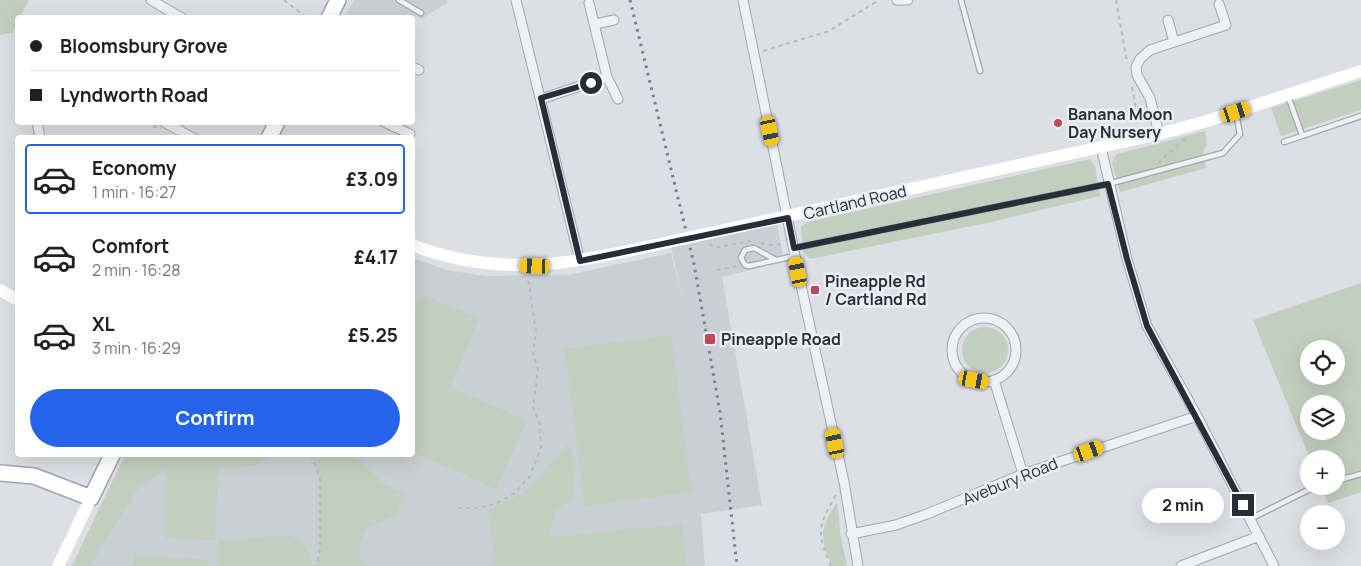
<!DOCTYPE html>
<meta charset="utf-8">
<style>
body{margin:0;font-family:Manrope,sans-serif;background:#f6f6f6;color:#202124;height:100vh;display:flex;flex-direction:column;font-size:19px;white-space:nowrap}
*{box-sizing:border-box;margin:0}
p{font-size:16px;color:#757577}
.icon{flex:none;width:28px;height:28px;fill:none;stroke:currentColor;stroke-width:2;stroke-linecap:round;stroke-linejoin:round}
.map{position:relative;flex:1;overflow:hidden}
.drawer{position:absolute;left:15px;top:135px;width:400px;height:322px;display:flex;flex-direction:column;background:#fff;border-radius:5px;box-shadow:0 5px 20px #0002}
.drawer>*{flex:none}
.banner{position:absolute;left:15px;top:15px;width:400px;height:110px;border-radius:5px;box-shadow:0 5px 20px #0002;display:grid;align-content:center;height:110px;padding:0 15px;background:#fff}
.fabs{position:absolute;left:1300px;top:340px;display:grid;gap:10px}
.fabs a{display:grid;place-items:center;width:45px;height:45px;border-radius:50%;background:#fff;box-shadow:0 5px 20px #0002;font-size:25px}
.end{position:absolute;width:22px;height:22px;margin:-11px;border:6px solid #272e3a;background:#fff;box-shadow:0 0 0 2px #fff}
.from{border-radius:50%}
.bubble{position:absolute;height:35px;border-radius:18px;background:#fff;box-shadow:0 5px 20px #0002;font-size:16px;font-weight:700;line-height:35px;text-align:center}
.car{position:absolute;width:15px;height:30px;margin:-15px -8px;border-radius:6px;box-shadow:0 0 4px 1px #0007;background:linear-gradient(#f5c518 24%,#345 0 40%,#f5c518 0 76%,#345 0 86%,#f5c518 0)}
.banner b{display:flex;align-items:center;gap:18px;height:48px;font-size:19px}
.banner b+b{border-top:1px solid #e0e0e0}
.banner i{width:12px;height:12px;background:#202124}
ul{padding:9px 0 0;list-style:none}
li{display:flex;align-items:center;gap:15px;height:70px;margin:0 10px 8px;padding:0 5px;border:2px solid transparent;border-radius:5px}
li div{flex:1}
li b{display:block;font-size:19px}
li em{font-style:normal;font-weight:700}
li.on{border-color:#2563eb}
li>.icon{width:45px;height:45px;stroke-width:1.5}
.cta{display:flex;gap:10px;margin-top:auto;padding:10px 15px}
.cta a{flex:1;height:58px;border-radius:30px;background:#2563eb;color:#fff;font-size:20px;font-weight:700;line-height:58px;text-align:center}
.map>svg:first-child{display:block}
.built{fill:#cacfd6}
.green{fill:#c2cebe;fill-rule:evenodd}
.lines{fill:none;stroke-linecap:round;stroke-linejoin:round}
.lane-casing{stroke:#a2a6ae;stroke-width:7}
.street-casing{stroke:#a2a6ae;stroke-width:11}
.primary-casing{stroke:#9ca4b0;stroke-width:18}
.path{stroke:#b6bac0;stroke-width:2;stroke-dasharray:4 4;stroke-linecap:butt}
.lane{stroke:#eef0f4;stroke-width:4.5}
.street{stroke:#eef0f4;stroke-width:9}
.secondary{stroke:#fff;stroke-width:12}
.primary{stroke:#fff;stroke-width:15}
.rail{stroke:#777f8d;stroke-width:3;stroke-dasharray:2.5 5;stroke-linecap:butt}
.secondary-bridge{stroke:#fff;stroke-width:12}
.route{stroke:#272e3a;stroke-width:6}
.poi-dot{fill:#c3475a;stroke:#ebeef3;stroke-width:2}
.labels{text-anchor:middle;stroke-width:5;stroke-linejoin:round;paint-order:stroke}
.poi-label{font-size:16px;font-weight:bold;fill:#272e3a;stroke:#ebeef3;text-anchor:start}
.street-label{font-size:16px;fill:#272e3a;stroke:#ebeef3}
</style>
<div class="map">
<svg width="1361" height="566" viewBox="0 0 1361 566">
<rect width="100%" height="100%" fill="#dcdfe5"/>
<path class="built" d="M354,0h92l2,2 -26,17 -7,-3 -2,4 -1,-2h-68z
M777,225l7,36 -62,16 40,228 -61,9 4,52h-633l53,-111h287l1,-197 33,12 40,6 82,-1 103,-22 14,55 -14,-61z"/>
<path class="green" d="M0,0h29l-9,17 -2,1 -5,14 -13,3z
M1361,80v30l-80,26 -10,-28z
M1205,131l2,14 -4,6 3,17 -86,24 -8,-30 5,-8z
M1090,159l5,7 5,30 -109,26 -181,37 -7,-6 -2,-26 6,-5z
M1361,283v209l-33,11 -7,-17h15v-27h-26l-57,-139zM1309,349h27v27h-27zM1309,404h27v27h-27z
M422,294l57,25 -29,68 77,34 -31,68 -83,-37v-137z
M962 350a23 23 0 1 1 46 0a23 23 0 1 1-46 0Z
M671,335l20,157 -106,14 -20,-157z
M568,444l7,18 -3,37 -16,11 -8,27 134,-13 4,42h-191l-6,-57 35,-16z
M125,455h145c-15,16 -33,11 -52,14l-3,71 -49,-1 1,-71 -30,22 -47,76h-18z
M311,455h43l31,30 19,9 -7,20 -30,14 -8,19 3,19h-45l3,-18v-70z
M837,502l4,36 6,28h-15c-13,-30 -12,-36 5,-64z
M292,536c11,6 19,18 20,30h-94v-26z
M134,554l74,6v6h-75z"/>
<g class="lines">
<defs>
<path id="lane" d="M399,0l22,13
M961,0l19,71
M1288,96l14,39
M1284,142l77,-26
M794,248l314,-64 115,-31 17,-19 -4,-20
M776,260l-22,-12 -9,2 -4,8 4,7 4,1 46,-10
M1336,481l25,-7
M1250,519l56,-28 14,-5"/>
<path id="street" d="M151,0l31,18
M516,0l64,261
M743,0l59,290 42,192 14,84
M897,0h11
M589,3l18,74 11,22
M1168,20l6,22
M595,24l19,-4
M412,67l7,3
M541,99l66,-22
M37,122l3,16
M164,122l29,16
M384,122l26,12
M1159,134l-9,-36 -13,-23 -1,-8 4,-8 10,-9 76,-25 -7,-21
M1101,147l26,112 20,67 50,90 77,150
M952 350a32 32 0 1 1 64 0a32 32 0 1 1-64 0Z
M994,380l29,94
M851,534l45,-9 31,-11 96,-40 174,-58
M1181,566l78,-30"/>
<path id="primary" d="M329,18l9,-18
M269,138l8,-16
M0,473l34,3 57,22 21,-43"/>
</defs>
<use href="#lane" class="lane-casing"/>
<use href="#street" class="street-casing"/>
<use href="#primary" class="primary-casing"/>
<path class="path" d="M284,0l23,18
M1116,0l11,62
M763,51l66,-20 50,-31
M1132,87l7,39
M146,122l11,6
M1158,163l28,-25
M761,243l9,2 13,-1
M710,244l4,4 37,-7
M717,270l20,-4
M311,455l9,23v70l-3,18
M458,508h18l20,-4 19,-11 15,-17 11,-28 -1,-24 -7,-17 5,-37 -5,-17 3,-21 -8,-54
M831,566c-15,-33 -13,-41 5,-71"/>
<use href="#lane" class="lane"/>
<use href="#street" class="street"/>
<path class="secondary" d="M710,233l449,-99 48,-13 154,-50
M412,245c16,7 31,10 48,14 76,15 136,-1 209,-17
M0,290l18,10
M58,566l33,-68"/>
<use href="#primary" class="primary"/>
<path class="rail" d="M630,0l64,264 26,148 17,154"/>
<path class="secondary-bridge" d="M669,242l41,-9"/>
</g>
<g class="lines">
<path class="route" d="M591,83l-50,15 39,163 208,-43 6,30 314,-64 19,75 20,67 96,179"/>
</g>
<g class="poi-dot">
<circle cx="1058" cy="123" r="5"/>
<rect x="810" y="285" width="10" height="10" rx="2.5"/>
<rect x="704" y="333" width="12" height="12" rx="2.5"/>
</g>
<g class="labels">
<g class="poi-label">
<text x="1068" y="120">Banana Moon<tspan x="1068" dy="18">Day Nursery</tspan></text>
<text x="825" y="287">Pineapple Rd<tspan x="825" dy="18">/ Cartland Rd</tspan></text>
<text x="721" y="345">Pineapple Road</text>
</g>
<g class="street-label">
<text transform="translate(855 202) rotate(-13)" y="6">Cartland Road</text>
<text transform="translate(1010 481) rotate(-22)" y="6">Avebury Road</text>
</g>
</g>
</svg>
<div class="fabs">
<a><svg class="icon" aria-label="locate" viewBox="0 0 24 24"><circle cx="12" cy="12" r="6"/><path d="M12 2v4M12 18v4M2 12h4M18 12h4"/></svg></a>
<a><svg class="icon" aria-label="layers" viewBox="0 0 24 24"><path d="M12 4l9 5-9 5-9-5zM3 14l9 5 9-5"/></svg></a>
<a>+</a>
<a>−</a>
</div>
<i class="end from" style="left:591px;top:83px"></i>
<i class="end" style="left:1243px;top:505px"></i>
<div class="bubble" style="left:1142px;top:488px;width:82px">2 min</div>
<i class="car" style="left:1236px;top:112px;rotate:72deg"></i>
<i class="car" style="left:770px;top:131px;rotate:168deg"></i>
<i class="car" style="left:535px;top:266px;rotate:272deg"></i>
<i class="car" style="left:798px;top:272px;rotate:349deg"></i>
<i class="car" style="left:974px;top:380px;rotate:100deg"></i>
<i class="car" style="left:835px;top:443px;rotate:348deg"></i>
<i class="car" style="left:1089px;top:451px;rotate:70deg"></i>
<div class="banner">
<b><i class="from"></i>Bloomsbury Grove</b>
<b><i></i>Lyndworth Road</b>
</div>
<section class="drawer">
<ul>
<li class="on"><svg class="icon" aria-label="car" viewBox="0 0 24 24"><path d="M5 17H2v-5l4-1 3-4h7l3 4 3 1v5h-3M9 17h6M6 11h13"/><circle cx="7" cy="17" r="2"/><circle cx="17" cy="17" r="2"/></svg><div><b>Economy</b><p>1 min · 16:27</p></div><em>£3.09</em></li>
<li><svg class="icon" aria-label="car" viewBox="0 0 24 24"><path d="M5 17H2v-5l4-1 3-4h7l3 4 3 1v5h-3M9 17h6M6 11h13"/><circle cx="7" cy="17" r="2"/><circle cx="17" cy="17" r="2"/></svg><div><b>Comfort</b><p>2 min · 16:28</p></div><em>£4.17</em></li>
<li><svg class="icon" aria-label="car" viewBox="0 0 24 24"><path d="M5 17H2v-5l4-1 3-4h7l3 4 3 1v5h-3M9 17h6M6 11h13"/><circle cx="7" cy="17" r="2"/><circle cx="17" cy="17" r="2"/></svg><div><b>XL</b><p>3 min · 16:29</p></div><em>£5.25</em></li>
</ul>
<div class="cta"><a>Confirm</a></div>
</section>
</div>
